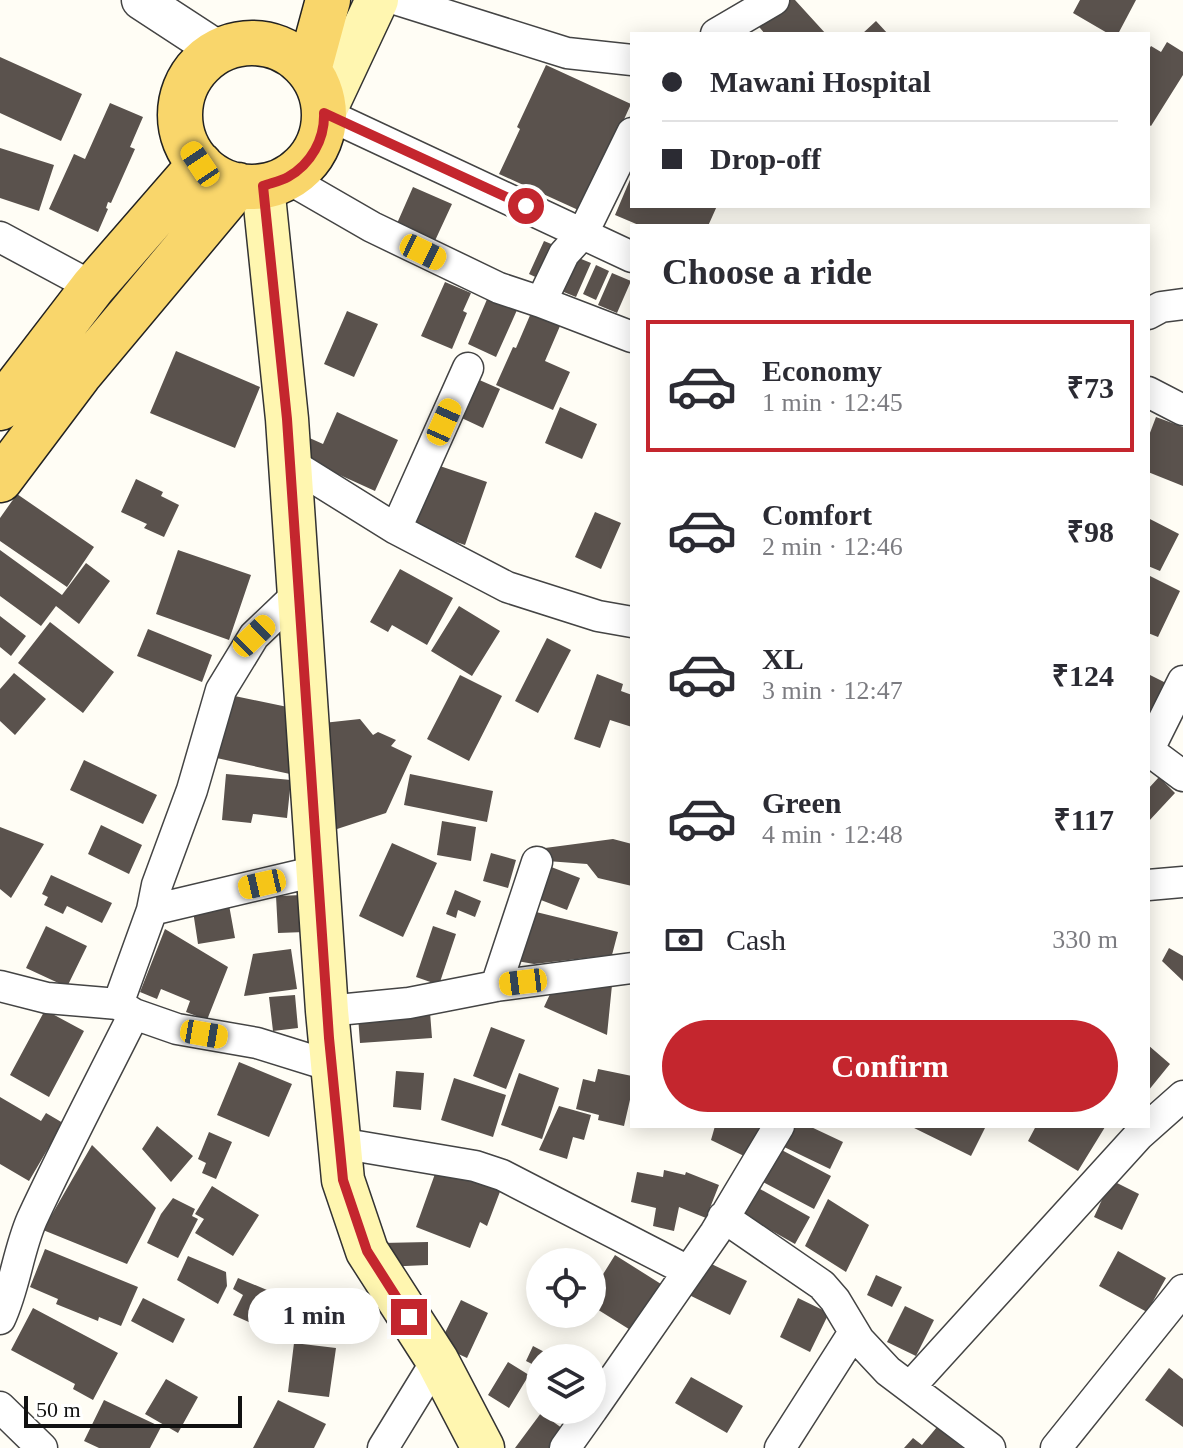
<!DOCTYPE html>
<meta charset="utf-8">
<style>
body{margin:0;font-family:"Times New Roman",serif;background:#f2f2f3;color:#2b2b33;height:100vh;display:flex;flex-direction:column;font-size:30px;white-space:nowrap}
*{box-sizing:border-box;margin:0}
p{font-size:26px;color:#7c7c81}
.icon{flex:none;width:44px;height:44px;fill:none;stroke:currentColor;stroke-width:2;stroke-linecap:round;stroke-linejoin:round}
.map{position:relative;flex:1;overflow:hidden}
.side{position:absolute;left:630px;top:224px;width:520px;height:904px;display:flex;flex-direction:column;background:#fff;border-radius:0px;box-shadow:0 4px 20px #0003}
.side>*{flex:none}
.top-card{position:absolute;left:630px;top:32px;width:520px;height:176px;border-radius:0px;box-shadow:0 4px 20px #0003;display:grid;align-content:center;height:176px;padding:0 32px;background:#fff}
.buttons{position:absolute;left:526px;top:1248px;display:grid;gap:16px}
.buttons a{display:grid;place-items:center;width:80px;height:80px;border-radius:50%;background:#fff;box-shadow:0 4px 20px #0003;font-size:40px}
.scale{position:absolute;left:24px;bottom:20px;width:218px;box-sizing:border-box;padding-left:8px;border:4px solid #111;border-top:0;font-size:22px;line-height:28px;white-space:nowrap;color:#111;-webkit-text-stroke:6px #fff;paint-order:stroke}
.end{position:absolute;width:36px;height:36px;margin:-18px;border:10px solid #c4262e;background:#fff;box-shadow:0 0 0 4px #fff}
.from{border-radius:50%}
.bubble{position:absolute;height:56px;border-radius:28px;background:#fff;box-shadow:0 4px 20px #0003;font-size:26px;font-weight:700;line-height:56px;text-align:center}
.car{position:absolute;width:24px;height:48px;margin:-24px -12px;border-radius:10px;box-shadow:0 0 6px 2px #0007;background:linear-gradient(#f5c518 24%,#345 0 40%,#f5c518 0 76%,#345 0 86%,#f5c518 0)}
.top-card b{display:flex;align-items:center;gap:28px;height:76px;font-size:30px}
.top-card b+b{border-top:2px solid #e1e1e2}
.top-card i{width:20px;height:20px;background:#2b2b33}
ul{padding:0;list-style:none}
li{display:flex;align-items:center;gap:24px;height:132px;margin:0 16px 12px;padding:0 16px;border:4px solid transparent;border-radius:0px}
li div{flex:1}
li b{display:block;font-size:30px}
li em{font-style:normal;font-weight:700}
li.active{border-color:#c4262e}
li>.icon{width:72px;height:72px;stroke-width:1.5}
h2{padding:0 32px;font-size:36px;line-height:96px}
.pay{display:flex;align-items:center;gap:20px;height:88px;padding:0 32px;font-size:30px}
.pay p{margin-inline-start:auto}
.primary-button{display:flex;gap:16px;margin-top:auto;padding:16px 32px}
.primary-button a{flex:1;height:92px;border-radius:48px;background:#c4262e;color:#fff;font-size:32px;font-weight:700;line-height:92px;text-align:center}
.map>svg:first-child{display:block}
.building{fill:#5a524d}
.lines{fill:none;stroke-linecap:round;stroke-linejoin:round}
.minor-casing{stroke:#444;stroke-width:33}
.tertiary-casing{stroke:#444;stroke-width:41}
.secondary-casing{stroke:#333;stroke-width:45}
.primary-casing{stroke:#222;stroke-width:47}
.minor{stroke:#fff;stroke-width:30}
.tertiary{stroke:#fff;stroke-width:38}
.secondary{stroke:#fff6b0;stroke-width:42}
.primary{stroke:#f9d66b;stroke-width:44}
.route{stroke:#c4262e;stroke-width:10}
</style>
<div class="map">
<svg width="1183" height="1448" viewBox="0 0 1183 1448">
<rect width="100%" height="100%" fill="#fffdf5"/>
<path class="building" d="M780,0h15l31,34h-61l-10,-12z
M1080,0h56l-18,34h-9l-36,-21z
M876,21l12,13h-26z
M1167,42l16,10v23l-32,51 -3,-2v-73l3,-5 10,6z
M0,57l82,37 -21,47 -61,-28z
M546,65l85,39 -25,55 -19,55 -88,-40 21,-45 -3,-2z
M110,103l33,14 -13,30 5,2 -24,54 -3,-1 -2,6 2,1 -10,23 -49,-23 25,-55 11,5z
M0,148l54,17 -15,46 -39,-13z
M632,175v31h85l-9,20h-67l-26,-11z
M413,187l39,17 -19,41 -38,-17z
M544,241l17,7 -15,34 -17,-8z
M569,254l22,9 -15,34 -22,-9z
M596,265l13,6 -13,29 -13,-6z
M612,273l19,8 -14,32 -19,-8z
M445,282l26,11 -8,18 4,2 -15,36 -31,-13z
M488,297l29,13 -21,47 -28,-13z
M347,311l31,13 -24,53 -30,-13z
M531,313l29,13 -15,35 25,11 -17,38 -57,-25 17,-38 3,1z
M176,351l84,36 -25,61 -85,-35z
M468,375l32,14 -17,39 -32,-15z
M560,407l37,17 -15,35 -37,-16z
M337,412l61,28 -23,51 -44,-20 -36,-12 10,-23 18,8z
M1156,417l27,10v59l-35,-14v-34z
M434,464l53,18 -22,63 -53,-18z
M136,479l27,13 -2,4 18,9 -15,32 -20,-9 3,-4 -26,-12z
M17,494l77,53 -27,40 -67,-46v-23z
M595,512l26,11 -20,46 -26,-12z
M1148,518l31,16 -19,37 -12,-5z
M0,550l62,45 24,-32 24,18 -31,43 -23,-18 -15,20 -41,-30z
M178,550l73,25 -22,65 -73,-26z
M400,569l53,29 -26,47 -35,-20 -4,7 -18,-10z
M1148,575l32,16 -22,46 -10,-4z
M459,606l41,25 -28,45 -41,-25z
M0,616l26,20 -15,20 -11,-9z
M50,622l64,50 -31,41 -65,-50z
M148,629l64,26 -10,27 -65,-26z
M547,638l24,12 -33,63 -23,-12z
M14,673l32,26 -31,36 -15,-14v-32z
M597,674l26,10 -2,7 11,4v32l-22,-7 -10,28 -26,-9z
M1148,674l18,9 -18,36z
M460,675l42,21 -33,65 -42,-22z
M225,694l77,16 -12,64 -78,-17z
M360,719l13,16 5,-3 18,8 -5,6 21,10 -26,57 -52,17 -11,-107z
M84,760l73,35 -14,29 -73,-34z
M226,774l65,6 -4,38 -34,-4 -2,9 -29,-3z
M410,774l83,17 -6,31 -83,-17z
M1159,777l16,16 -27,29v-33z
M442,821l34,6 -5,34 -34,-6z
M101,825l41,20 -13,29 -41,-20z
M0,827l44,17 -33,54 -11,-9z
M613,839l19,5v42l-34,-8 -11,-14 -40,-3 -2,-13z
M392,843l45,20 -34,74 -44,-21z
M491,853l25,7 -8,28 -25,-7z
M546,865l34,13 -13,32 -34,-13z
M51,875l61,28 -10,20 -35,-17 -4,8 -19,-9 4,-8 -6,-3z
M455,890l26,11 -6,16 -17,-7 -2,8 -10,-4z
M303,895l2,37 -27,1 -2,-37z
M229,905l6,33 -37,6 -5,-33z
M532,911l86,21 -6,23 -78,9 -17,-3z
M46,926l41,20 -20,41 -41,-19z
M433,926l23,8 -17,51 -23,-8z
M165,929l63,38 -21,53 -21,-8 4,-11 -29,-12 -4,10 -17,-7z
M1169,948l14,8v25l-21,-20z
M291,949l6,40 -53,7 9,-42z
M612,985l-5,50 -63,-28 7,-15z
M295,995l3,33 -25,3 -4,-34z
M45,1010l39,21 -35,66 -39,-22z
M430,1012l2,26 -72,5 -2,-27z
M491,1027l34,13 -19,49 -33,-13z
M1148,1045l22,19 -22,27z
M239,1062l53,22 -23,53 -52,-22z
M598,1069l34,7v15l-8,35 -26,-6 1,-5 -23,-6 7,-30 12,3z
M396,1071l28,2 -3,37 -28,-3z
M519,1073l40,15 -17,51 -41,-14z
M454,1078l52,17 -13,42 -52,-17z
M0,1097l41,24 5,-8 17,10 -34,58 -29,-17z
M559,1106l32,9 -7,25 -11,-3 -6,22 -28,-9z
M157,1126l36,30 -22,26 -29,-33z
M715,1126h47l-18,30 -33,-16z
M789,1126h20l34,16 -13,27 -50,-24z
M910,1126h76l-15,30z
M1036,1126h67l2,1 -27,44 -50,-30z
M209,1132l23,10 -16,37 -14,-6 4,-10 -8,-4z
M92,1145l64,63 -29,56 -84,-34z
M776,1147l55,29 -17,33 -55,-29z
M664,1170l21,5 1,-3 33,13 -13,33 -27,-11 -5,24 -21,-5 3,-18 -25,-6 6,-30 26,5z
M436,1171l65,18 -14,37 -7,-4 -10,26 -54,-21z
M1111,1180l28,14 -17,36 -28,-13z
M212,1186l47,29 -26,41 -38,-23 9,-14 -9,-5z
M760,1189l50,28 -15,27 -51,-29z
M173,1198l22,11 -3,7 6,3 -20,39 -31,-15 14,-29z
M828,1199l41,26 -23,47 -41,-26z
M428,1242v23l-45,2 -1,-24z
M45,1249l93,38 -17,39 -22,-9 -1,4 -42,-17 2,-5 -28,-12z
M1118,1251l48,27 -19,34 -48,-26z
M615,1255l46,29 -29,47 -40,-25v-14z
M188,1256l38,16 1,14 -9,18 -41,-24z
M701,1259l46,22 -17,34 -45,-22z
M876,1275l26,12 -10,20 -25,-12z
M238,1278l29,12 -16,33 -18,-8 10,-20 -10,-6z
M143,1298l42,21 -12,24 -42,-22z
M798,1298l31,15 -19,39 -30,-15z
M461,1300l27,13 -21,45 -28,-13z
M905,1306l29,14 -18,36 -29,-14z
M33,1308l85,45 -25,47 -20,-11 2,-5 -64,-34z
M294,1343l42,5 -7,49 -41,-5z
M533,1346l23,12h-16v10l-14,-7z
M508,1362l21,13 -20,33 -21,-13z
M1169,1368l14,11v48l-38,-27z
M691,1377l52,29 -16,27 -52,-30z
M166,1379l32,18 -20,36 -33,-19z
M104,1400l57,27 -11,21h-51l-15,-7z
M278,1400l48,24 -12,24h-61z
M541,1413l25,18 -13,17h-38z
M937,1427l26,21h-59l9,-10 9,7z"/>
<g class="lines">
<defs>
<path id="minor" d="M398,0l169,53 65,7
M716,34l58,-34
M324,113l308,144
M287,178l85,49 127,61 42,14 91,35
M0,237l93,50
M541,302l23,-48 19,-21 49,-100
M1148,314l13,-7 22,-3
M1148,392l35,18
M290,463l106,66 111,58 91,29 34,6
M396,529l72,-161
M1148,750l35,26
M1148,751l35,-70
M1148,885l35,-3
M152,910l165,-39
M0,986l47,12 71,6 16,10 43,15 80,14 74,23
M496,986l41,-124
M118,1004l34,-94 5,-25 35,-95 29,-100 33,-54 46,-44
M327,1011l82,-8 87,-17 136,-18
M339,1143l136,23 27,9 186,96
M723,1217l99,68 13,15 24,40 29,31 102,77
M0,1319c15,-32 18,-68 32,-100 32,-69 68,-137 102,-205
M910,1387l229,-252 44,-39
M0,1407l42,41
M592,1410l123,-177 64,-107
M383,1448l54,-88
M565,1448l27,-38
M780,1448l74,-116
M1056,1448l127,-158"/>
<path id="tertiary" d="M141,0l78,51"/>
<path id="secondary" d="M324,113l53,-113
M263,186l24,233 40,592 16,169 24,71 70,109 46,88"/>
<path id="primary" d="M180 115a72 72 0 1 1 144 0a72 72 0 1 1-144 0Z
M309,70l19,-70
M0,408l93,-121 107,-123
M0,480l79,-105 159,-190"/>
</defs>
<use href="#minor" class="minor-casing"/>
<use href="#tertiary" class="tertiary-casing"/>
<use href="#secondary" class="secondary-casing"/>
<use href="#primary" class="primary-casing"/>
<use href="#minor" class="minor"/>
<use href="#tertiary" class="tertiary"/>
<use href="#secondary" class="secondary"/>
<use href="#primary" class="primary"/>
</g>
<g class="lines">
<path class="route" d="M409,1317l-42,-66 -24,-71 -14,-142 -42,-619 -24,-233c8,-3 18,-5 25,-9 23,-13 37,-38 36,-64l202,93"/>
</g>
</svg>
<div class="buttons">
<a><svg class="icon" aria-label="locate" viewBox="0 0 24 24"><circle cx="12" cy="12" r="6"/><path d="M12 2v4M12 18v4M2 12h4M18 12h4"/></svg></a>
<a><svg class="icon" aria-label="layers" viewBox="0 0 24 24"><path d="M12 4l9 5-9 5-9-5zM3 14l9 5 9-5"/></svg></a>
</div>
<div class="scale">50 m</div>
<i class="end from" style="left:526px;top:206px"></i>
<i class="end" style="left:409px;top:1317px"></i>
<div class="bubble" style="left:248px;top:1288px;width:132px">1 min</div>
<i class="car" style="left:200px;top:164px;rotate:326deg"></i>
<i class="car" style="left:423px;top:252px;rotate:116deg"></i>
<i class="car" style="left:444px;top:422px;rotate:24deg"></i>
<i class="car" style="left:254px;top:636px;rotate:46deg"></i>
<i class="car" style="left:262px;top:884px;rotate:257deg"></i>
<i class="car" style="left:523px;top:982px;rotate:263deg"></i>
<i class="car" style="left:204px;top:1034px;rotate:100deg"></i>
<div class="top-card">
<b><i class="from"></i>Mawani Hospital</b>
<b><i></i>Drop-off</b>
</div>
<section class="side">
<h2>Choose a ride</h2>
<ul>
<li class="active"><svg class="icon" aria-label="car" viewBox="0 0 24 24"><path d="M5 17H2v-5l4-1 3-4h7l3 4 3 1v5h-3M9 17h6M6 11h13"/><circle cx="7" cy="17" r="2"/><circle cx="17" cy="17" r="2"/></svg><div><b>Economy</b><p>1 min · 12:45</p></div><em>₹73</em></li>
<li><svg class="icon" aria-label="car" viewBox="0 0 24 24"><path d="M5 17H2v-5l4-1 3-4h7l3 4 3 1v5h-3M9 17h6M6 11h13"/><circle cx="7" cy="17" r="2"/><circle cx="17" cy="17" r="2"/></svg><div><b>Comfort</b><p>2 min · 12:46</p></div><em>₹98</em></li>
<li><svg class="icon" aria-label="car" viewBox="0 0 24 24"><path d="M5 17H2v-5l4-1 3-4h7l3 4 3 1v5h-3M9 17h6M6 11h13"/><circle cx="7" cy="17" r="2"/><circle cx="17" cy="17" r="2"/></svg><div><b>XL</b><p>3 min · 12:47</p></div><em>₹124</em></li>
<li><svg class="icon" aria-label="car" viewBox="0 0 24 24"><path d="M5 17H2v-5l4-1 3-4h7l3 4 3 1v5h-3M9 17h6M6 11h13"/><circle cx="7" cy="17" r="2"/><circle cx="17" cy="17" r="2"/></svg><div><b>Green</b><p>4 min · 12:48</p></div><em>₹117</em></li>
</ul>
<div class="pay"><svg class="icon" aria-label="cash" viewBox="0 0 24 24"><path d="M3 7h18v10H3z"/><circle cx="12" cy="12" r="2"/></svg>Cash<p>330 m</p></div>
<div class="primary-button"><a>Confirm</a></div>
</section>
</div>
